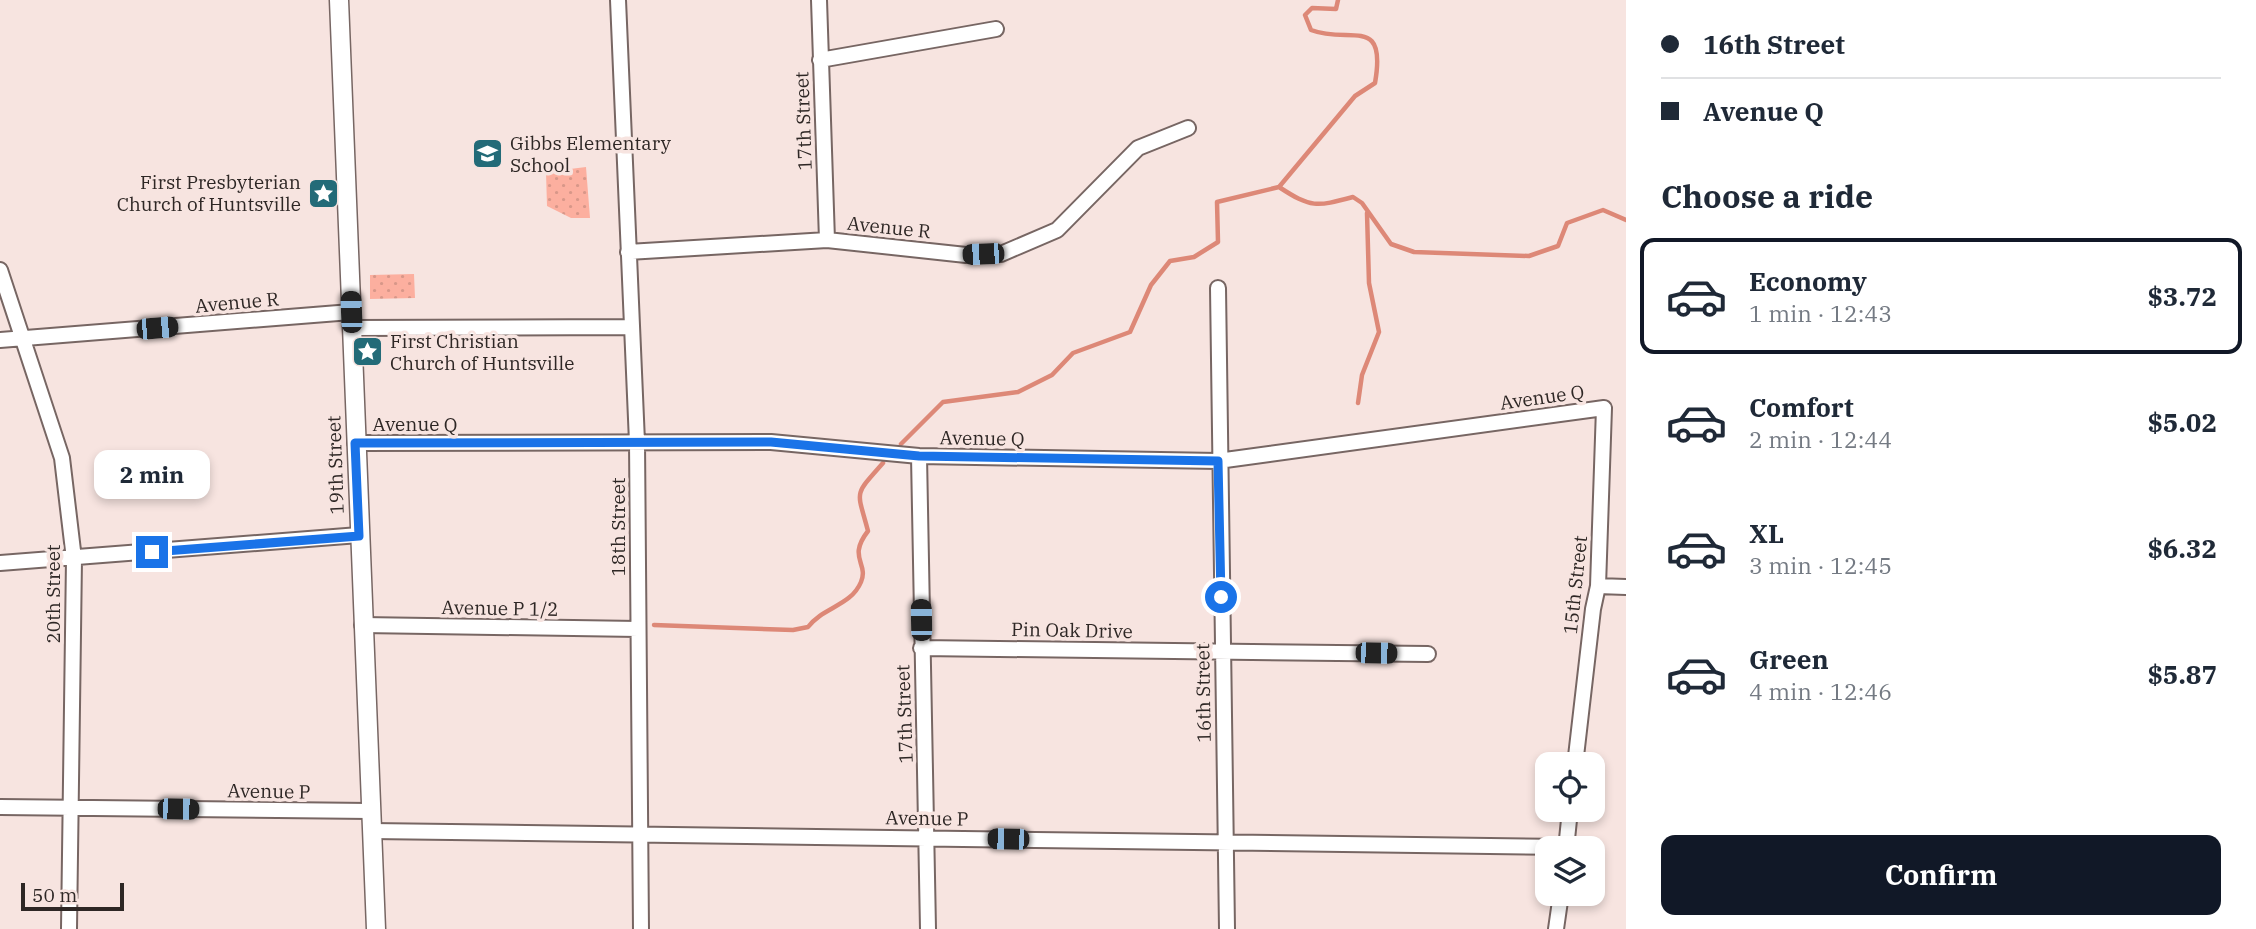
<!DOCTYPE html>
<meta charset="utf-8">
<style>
body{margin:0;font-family:"IBM Plex Serif",serif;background:#f2f2f3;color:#1f2937;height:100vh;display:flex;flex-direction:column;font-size:26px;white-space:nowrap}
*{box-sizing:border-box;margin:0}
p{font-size:23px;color:#747a83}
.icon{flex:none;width:38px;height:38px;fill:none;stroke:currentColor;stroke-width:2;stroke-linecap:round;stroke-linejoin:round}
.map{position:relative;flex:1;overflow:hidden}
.sheet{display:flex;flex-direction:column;background:#fff;width:630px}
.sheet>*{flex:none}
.hud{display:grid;align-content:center;height:154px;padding:0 35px;background:#fff}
.fabs{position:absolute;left:1535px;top:752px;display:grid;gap:14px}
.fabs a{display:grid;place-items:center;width:70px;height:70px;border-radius:14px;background:#fff;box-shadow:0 4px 10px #0003;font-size:35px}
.scale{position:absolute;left:21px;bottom:18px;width:103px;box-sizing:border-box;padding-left:7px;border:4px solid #2e2725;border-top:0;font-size:19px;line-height:24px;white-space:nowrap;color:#2e2725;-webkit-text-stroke:5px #f7e4e0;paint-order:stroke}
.end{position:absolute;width:32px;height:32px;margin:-16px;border:9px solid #1a73e8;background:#fff;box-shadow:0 0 0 4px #fff}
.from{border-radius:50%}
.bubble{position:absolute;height:49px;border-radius:14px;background:#fff;box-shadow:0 4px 10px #0003;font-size:23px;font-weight:700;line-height:49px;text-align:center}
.car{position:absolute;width:21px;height:42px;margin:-21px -10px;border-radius:9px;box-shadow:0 0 5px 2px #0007;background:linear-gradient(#222 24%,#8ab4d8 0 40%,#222 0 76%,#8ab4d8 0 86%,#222 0)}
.hud b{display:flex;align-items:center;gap:24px;height:66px;font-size:26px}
.hud b+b{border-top:2px solid #e0e1e3}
.hud i{width:18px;height:18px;background:#1f2937}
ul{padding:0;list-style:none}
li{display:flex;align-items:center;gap:21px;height:116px;margin:0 14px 10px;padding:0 21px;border:4px solid transparent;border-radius:14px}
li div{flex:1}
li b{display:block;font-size:26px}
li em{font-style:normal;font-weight:700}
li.selected{border-color:#111827}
li>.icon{width:63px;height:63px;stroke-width:1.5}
h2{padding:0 35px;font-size:32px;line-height:84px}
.action{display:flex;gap:14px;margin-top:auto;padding:14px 35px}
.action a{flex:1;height:80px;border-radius:14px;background:#111827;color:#fff;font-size:28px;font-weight:700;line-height:80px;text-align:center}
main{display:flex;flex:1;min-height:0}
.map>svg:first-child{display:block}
.park{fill:url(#park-dots)}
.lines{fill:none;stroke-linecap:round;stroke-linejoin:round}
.stream{stroke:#d87;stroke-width:4.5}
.minor-casing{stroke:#776663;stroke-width:18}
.tertiary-casing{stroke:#776663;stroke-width:21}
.minor{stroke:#fff;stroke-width:14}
.tertiary{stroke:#fff;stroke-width:18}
.route{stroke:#1a73e8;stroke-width:9}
.labels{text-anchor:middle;stroke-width:7;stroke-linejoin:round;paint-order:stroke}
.street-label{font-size:19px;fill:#2e2725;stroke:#f7e4e0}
.poi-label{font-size:19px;fill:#2e2725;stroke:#f7e4e0;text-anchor:start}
</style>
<main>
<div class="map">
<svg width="1626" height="929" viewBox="0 0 1626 929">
<defs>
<pattern id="park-dots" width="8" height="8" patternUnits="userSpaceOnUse" patternTransform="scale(1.75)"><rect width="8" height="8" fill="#fcaf9f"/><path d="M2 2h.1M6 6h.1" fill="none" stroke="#d89789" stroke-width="1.8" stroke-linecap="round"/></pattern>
</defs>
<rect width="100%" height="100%" fill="#f7e4e0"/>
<path class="park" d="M586,167l4,51h-19l-24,-12 -1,-34z
M414,274l1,24 -45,1v-24z"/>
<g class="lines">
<path class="stream" d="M1338,0l-2,9 -24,-1 -7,7 6,15c39,15 76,-16 64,53l-20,13 -76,91c32,21 37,20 74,10l9,6 29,41 23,8 115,4 29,-10 9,-23 36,-13 23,10
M1358,403l4,-28 17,-43 -10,-49 -2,-70
M901,444l42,-42 75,-10 34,-17 21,-22 57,-21 21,-47 19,-24 24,-4 24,-15 -1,-40 62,-15
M654,625l139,5 15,-3c15,-20 43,-21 53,-45 8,-19 -14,-24 7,-51 -11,-42 -15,-34 15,-68"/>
<defs>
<path id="minor" d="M618,0l19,442 4,487
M819,0l8,240
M820,60l176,-31
M628,252l199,-12 139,15 35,-1 56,-24 81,-82 50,-20
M0,270l62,188 12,101 -5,370
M1218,288l9,641
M352,328l279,-1
M0,340l351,-28
M355,443l416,-1 148,14 299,5 386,-53 -6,178 -5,23 -18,156
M919,456l9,473
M0,563l359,-28
M1598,586l28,1
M362,625l276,4
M921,648l507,6
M0,807l370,4
M371,831l1195,16
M1566,849l4,-39
M1556,929l5,-35"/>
<path id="tertiary" d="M339,0l37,929"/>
</defs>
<use href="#minor" class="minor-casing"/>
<use href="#tertiary" class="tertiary-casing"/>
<use href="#minor" class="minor"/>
<use href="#tertiary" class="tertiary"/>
</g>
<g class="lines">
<path class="route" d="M152,552l207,-16 -4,-93 416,-1 148,14 299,5 3,136"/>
</g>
<defs>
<symbol id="school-square" viewBox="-11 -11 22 22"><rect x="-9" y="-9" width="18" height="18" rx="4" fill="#236b78" stroke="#f7e4e0"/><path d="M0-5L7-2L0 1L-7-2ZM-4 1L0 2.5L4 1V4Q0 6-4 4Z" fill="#fff"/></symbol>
<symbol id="sight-square" viewBox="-11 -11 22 22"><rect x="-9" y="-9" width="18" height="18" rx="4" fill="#236b78" stroke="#f7e4e0"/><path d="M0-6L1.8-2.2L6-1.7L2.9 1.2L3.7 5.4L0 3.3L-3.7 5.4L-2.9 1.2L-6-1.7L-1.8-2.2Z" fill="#fff"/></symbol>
</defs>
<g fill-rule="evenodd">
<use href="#school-square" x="470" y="136" width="35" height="35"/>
<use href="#sight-square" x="306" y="176" width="35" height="35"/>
<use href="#sight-square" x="350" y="334" width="35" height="35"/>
</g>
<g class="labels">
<g class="street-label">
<text transform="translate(803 121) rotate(-92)" y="7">17th Street</text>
<text transform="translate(889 227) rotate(6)" y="7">Avenue R</text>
<text transform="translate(237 302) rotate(-5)" y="7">Avenue R</text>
<text transform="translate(1542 397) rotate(-8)" y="7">Avenue Q</text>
<text x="415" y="431">Avenue Q</text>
<text transform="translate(982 438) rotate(1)" y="7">Avenue Q</text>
<text transform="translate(335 465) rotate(-92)" y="7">19th Street</text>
<text transform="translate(618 527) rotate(-90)" y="7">18th Street</text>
<text transform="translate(1575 585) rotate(-84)" y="7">15th Street</text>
<text transform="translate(53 594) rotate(-90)" y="7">20th Street</text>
<text transform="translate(500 608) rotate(1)" y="7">Avenue P 1/2</text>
<text transform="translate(1072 630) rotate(1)" y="7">Pin Oak Drive</text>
<text transform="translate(1203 693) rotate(-91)" y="7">16th Street</text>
<text transform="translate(904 714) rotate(-92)" y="7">17th Street</text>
<text transform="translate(269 791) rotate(1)" y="7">Avenue P</text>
<text transform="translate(927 818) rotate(1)" y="7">Avenue P</text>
</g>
<g class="poi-label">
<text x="510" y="150">Gibbs Elementary<tspan x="510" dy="22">School</tspan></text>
<text x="301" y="189" text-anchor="end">First Presbyterian<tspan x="301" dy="22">Church of Huntsville</tspan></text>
<text x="390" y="348">First Christian<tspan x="390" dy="22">Church of Huntsville</tspan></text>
</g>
</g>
</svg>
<div class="fabs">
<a><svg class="icon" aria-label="locate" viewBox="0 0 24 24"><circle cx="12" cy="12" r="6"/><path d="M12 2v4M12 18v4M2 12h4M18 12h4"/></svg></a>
<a><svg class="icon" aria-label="layers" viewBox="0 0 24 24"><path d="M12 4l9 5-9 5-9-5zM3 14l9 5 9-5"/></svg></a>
</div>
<div class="scale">50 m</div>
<i class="end from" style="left:1221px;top:597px"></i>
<i class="end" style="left:152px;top:552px"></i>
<div class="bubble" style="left:94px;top:450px;width:116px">2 min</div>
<i class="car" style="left:983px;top:254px;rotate:268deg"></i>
<i class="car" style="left:351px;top:312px;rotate:358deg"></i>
<i class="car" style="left:157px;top:328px;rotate:85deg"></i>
<i class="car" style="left:921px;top:620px;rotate:359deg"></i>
<i class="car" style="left:1376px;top:653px;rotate:91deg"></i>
<i class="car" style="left:178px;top:809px;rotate:91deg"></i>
<i class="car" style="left:1008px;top:839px;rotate:271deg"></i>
</div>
<section class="sheet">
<div class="hud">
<b><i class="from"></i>16th Street</b>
<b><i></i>Avenue Q</b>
</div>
<h2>Choose a ride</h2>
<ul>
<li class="selected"><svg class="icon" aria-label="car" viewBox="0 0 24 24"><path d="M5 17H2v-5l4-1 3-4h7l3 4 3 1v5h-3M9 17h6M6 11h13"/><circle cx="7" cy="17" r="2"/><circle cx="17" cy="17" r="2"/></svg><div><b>Economy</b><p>1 min · 12:43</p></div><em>$3.72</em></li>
<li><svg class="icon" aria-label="car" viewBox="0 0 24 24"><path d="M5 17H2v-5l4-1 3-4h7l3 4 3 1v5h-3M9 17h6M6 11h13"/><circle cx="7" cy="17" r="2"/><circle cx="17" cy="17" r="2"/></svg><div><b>Comfort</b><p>2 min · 12:44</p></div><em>$5.02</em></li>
<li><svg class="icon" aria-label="car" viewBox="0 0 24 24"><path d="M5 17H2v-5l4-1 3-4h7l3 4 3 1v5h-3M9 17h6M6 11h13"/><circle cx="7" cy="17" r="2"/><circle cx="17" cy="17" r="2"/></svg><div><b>XL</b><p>3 min · 12:45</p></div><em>$6.32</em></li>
<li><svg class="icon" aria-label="car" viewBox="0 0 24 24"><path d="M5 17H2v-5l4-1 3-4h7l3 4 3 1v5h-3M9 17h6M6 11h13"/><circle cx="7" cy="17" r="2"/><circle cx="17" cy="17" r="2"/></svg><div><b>Green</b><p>4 min · 12:46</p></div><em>$5.87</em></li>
</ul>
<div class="action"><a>Confirm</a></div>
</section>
</main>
